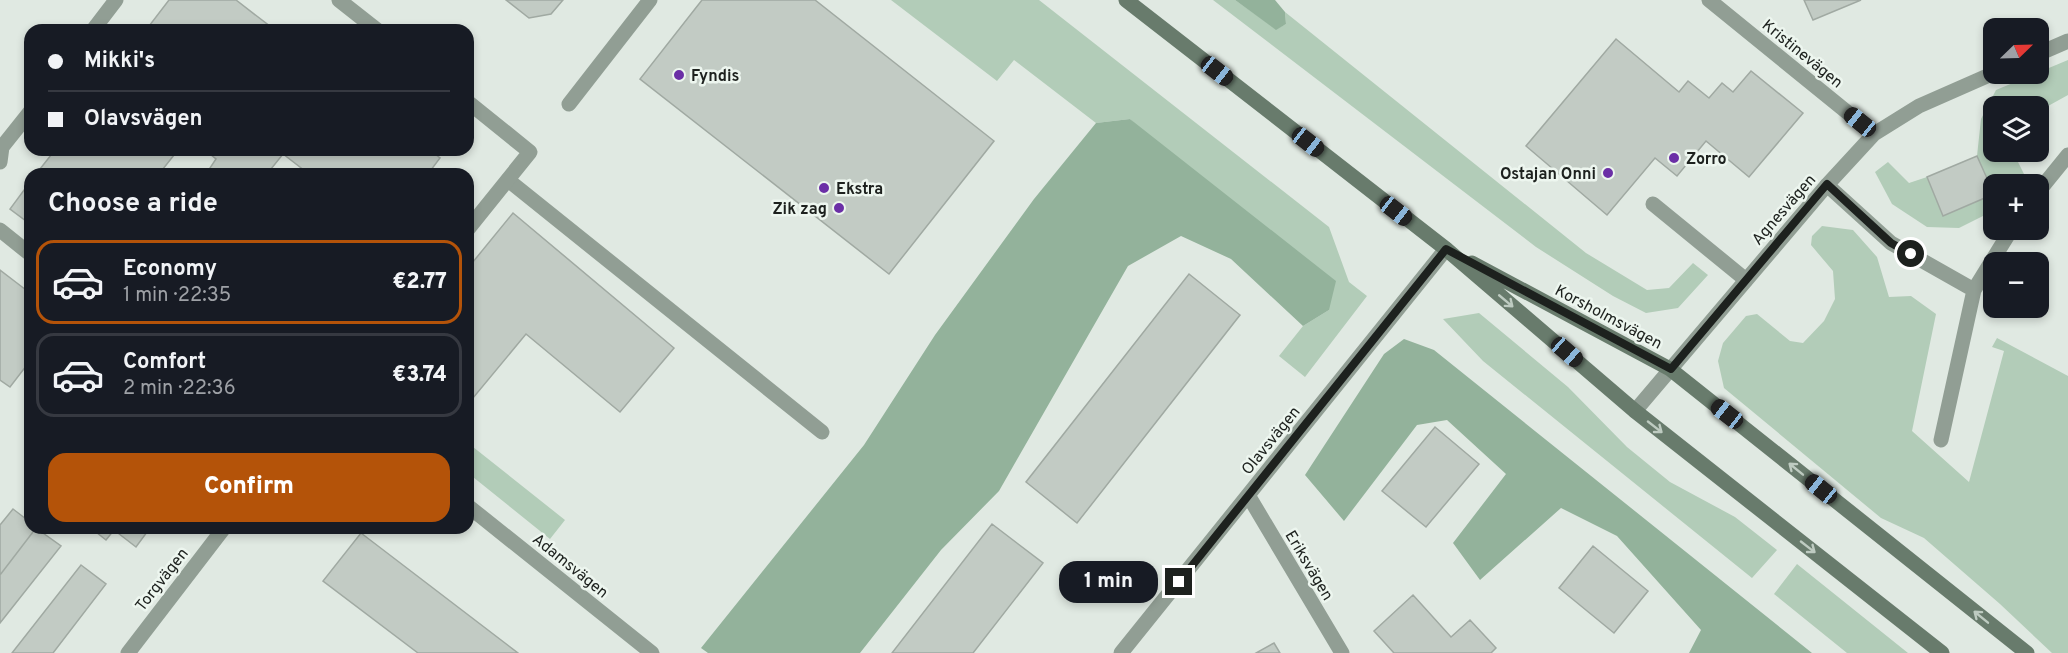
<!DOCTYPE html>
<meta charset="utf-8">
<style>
body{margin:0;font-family:Overpass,sans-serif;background:#242831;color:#f1f3f6;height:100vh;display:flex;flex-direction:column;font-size:22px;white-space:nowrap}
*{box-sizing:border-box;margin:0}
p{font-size:20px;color:#9ea1a6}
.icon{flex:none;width:33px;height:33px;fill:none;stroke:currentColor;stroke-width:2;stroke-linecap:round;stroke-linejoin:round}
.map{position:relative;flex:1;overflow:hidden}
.panel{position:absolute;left:24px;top:168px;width:450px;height:366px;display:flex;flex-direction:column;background:#171b24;border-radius:18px;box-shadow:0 3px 9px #0003}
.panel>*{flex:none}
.guide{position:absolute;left:24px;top:24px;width:450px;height:132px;border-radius:18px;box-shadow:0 3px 9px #0003;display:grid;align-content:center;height:132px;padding:0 24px;background:#171b24}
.needle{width:39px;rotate:67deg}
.fabs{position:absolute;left:1983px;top:18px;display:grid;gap:12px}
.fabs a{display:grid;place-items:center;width:66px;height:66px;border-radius:12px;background:#171b24;box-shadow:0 3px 9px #0003;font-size:30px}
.end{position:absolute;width:27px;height:27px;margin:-14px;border:8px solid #1d211e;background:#fff;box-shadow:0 0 0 3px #fff}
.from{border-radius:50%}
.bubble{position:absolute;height:42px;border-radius:18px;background:#171b24;box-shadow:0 3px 9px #0003;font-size:20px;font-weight:800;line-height:42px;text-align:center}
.car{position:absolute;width:18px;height:36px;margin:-18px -9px;border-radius:8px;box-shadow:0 0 4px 2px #0007;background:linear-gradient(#222 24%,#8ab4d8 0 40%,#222 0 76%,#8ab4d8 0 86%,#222 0)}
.guide b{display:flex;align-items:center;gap:21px;height:57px;font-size:22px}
.guide b+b{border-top:2px solid #363941}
.guide i{width:15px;height:15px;background:#f1f3f6}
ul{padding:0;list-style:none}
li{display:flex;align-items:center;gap:18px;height:84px;margin:0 12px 9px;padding:0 12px;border:3px solid #363941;border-radius:18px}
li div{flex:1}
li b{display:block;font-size:22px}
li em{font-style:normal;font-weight:800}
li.active{border-color:#b45309}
li>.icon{width:54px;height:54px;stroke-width:1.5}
h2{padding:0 24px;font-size:27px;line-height:72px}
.primary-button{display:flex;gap:12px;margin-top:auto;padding:12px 24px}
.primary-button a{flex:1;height:69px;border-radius:18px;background:#b45309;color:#fff;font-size:24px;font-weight:800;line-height:69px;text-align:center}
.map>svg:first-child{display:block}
.green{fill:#b2ccb8}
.forest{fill:#93b29b}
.building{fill:#c2cbc4;stroke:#a0a9a2;stroke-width:1.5}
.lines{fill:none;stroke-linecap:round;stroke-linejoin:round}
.lane{stroke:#919e94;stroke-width:15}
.street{stroke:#919e94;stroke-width:15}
.secondary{stroke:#687b6c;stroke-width:15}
.oneway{stroke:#becbc1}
.route{stroke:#1d211e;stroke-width:8}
.poi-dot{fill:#6b2fa6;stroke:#edf6ef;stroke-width:2}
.labels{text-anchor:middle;stroke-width:5;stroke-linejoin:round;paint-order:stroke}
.street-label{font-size:16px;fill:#1d211e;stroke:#edf6ef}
.poi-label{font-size:16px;font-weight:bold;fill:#1d211e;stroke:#edf6ef;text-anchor:start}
</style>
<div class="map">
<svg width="2068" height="653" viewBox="0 0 2068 653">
<rect width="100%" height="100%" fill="#e0e9e2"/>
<path class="green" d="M891,0h148l290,227 20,55 18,14 -62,81 -26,-21 24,-30 26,-16 -199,-191 -34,4 -82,-63 -17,21z
M1213,0h22l41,29 10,-5 -1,-12 301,241 61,37 22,-2 24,-25 15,12 -30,33 -32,5 -33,-17 -77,-49z
M2068,60v35l-29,16 -1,-5h-44v46h19l16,32h-35l-1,9 -16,-37 4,-37 15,-29z
M1888,162l21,21 18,-6 16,39 50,-22v17l-34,17 -32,-1 -35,-23 -17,-32z
M1822,226l31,4 24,27 12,40 22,-1 25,18 -24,117 57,51 35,-131 -12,-4 5,-9 71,38v277h-16l-52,-49 -76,-66 -43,-20 -157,-130 -6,-27 5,-18 23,-27 11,-2 33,27 13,2 21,-22 11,-22 -2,-28 -22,-26 1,-9z
M1479,313l89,74 59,60 43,35 65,35 42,33 -25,28 -269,-217 -40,-42z
M468,443l97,77 -15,19 -82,-66z
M1797,564l111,89h-61l-73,-59z"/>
<path class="forest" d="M1235,0h40l10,12 1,12 -10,6z
M1130,119l206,162 -7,29 -26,16 -72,-67 -50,-23 -53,30 -129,225 -58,59 -81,103h-152l-7,-5 163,-203 71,-110 99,-136 62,-76z
M1404,339l30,11 378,303h-123l12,-23 -84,-94 -56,-28 -81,72 -27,-37 53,-69 -59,-54 -30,5 -73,96 -39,-46 79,-121z"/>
<path class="building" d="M169,0h67l35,27 -2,3h-123z
M506,0h57l-12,14 -22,4z
M702,0h113l179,141 -105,133 -249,-195z
M1804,0h57l-48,20z
M1616,39l63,53 9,-11 21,17 13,-15 11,9 18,-21 52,42 -54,64 -43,-36 -29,35 -22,-18 -48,57 -81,-69z
M55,150h123l-19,24h-123z
M205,150h225l10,8 -12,16h-119l-26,-20 -16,20h-61l10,-15z
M1977,156l17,38 -51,22 -16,-39z
M30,182v42l-20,-15z
M513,213l161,135 -54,64 -94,-78 -58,70v-136z
M0,270l30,23v46l-2,2 2,1v19l-20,26 -10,-7z
M1189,274l51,41 -163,208 -51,-41z
M1435,427l44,37 -53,63 -44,-36z
M13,509l17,13v6h6l-36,47v-50z
M992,524l51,39 -70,90h-81z
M36,528l25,18 -61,77v-48z
M91,528h59l-14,19 -22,-17 -8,10z
M361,533l157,120h-100l-95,-72z
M1593,546l55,45 -34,42 -55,-45z
M81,565l25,19 -53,69h-41z
M1413,595l38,42 19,-17 26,28 -5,5h-97l-20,-22z
M1274,643l6,10h-24z"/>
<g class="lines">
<path class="lane" d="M93,30l23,-30
M0,162l2,-15 28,-35
M508,180l314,252
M1827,185l64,58 83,47
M2038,192l30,-37
M1653,204l93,76
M1941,440l33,-150 37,-60"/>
<path class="street" d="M339,0l38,30
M1709,0l165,134
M2038,54l30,-13
M468,102l62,50 -62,77
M569,104l81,-104
M0,230l30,24
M1635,411l192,-226 47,-51 45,-28 75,-33
M1248,495l94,158
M468,506l184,147
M128,653l96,-125
M1121,653l325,-404"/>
<path class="secondary" d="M1126,0l320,249 189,162 307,242
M1472,263l198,106 357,284"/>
</g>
<defs><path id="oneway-shaft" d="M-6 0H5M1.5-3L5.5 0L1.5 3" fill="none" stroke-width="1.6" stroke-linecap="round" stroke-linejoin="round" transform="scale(1.5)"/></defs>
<g class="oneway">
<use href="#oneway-shaft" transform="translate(1506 301) rotate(40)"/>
<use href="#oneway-shaft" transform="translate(1655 427) rotate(38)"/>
<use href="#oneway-shaft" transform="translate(1796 469) rotate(-141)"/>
<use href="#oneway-shaft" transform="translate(1808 547) rotate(38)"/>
<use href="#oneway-shaft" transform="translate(1981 617) rotate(-141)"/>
</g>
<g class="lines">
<path class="route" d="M1179,582l267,-333 225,120 156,-185 64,59 20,11"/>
</g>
<g class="poi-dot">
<circle cx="679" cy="75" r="6"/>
<circle cx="1674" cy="158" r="6"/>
<circle cx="1608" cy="173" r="6"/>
<circle cx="824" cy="188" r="6"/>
<circle cx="839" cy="208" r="6"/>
</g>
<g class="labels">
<g class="street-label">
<text transform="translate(1803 53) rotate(39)" y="6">Kristinevägen</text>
<text transform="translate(1783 209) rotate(-49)" y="6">Agnesvägen</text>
<text transform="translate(1609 316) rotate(28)" y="6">Korsholmsvägen</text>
<text transform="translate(1270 440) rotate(-51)" y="6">Olavsvägen</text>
<text transform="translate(571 565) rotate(39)" y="6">Adamsvägen</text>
<text transform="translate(1310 565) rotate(59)" y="6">Eriksvägen</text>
<text transform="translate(161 579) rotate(-52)" y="6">Torgvägen</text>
</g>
<g class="poi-label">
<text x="691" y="81">Fyndis</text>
<text x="1686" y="164">Zorro</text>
<text x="1596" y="179" text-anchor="end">Ostajan Onni</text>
<text x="836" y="194">Ekstra</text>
<text x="827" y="214" text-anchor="end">Zik zag</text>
</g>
</g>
</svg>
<div class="fabs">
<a><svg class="needle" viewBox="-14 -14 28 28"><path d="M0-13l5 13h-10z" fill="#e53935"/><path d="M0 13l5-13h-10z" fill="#9ea1a6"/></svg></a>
<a><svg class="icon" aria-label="layers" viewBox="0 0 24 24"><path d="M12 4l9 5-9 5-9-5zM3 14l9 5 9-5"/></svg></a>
<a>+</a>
<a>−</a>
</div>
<i class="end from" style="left:1911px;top:254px"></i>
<i class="end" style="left:1179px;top:582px"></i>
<div class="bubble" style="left:1059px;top:561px;width:99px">1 min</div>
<i class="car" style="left:1217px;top:71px;rotate:128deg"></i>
<i class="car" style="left:1860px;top:122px;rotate:309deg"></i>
<i class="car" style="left:1308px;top:142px;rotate:128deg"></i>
<i class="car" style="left:1396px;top:211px;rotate:128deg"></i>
<i class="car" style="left:1567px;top:352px;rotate:131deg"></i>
<i class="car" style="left:1727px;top:414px;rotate:308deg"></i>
<i class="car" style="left:1821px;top:489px;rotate:309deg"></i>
<div class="guide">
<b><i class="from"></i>Mikki's</b>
<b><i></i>Olavsvägen</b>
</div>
<section class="panel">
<h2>Choose a ride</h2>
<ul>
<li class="active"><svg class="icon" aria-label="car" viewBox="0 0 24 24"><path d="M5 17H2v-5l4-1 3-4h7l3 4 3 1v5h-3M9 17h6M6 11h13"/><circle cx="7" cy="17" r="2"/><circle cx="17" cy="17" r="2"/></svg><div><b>Economy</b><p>1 min · 22:35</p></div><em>€2.77</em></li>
<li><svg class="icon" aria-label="car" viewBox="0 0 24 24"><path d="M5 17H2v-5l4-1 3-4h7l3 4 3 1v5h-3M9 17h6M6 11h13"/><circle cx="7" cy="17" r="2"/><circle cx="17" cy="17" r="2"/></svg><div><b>Comfort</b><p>2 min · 22:36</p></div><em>€3.74</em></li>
</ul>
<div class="primary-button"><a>Confirm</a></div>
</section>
</div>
